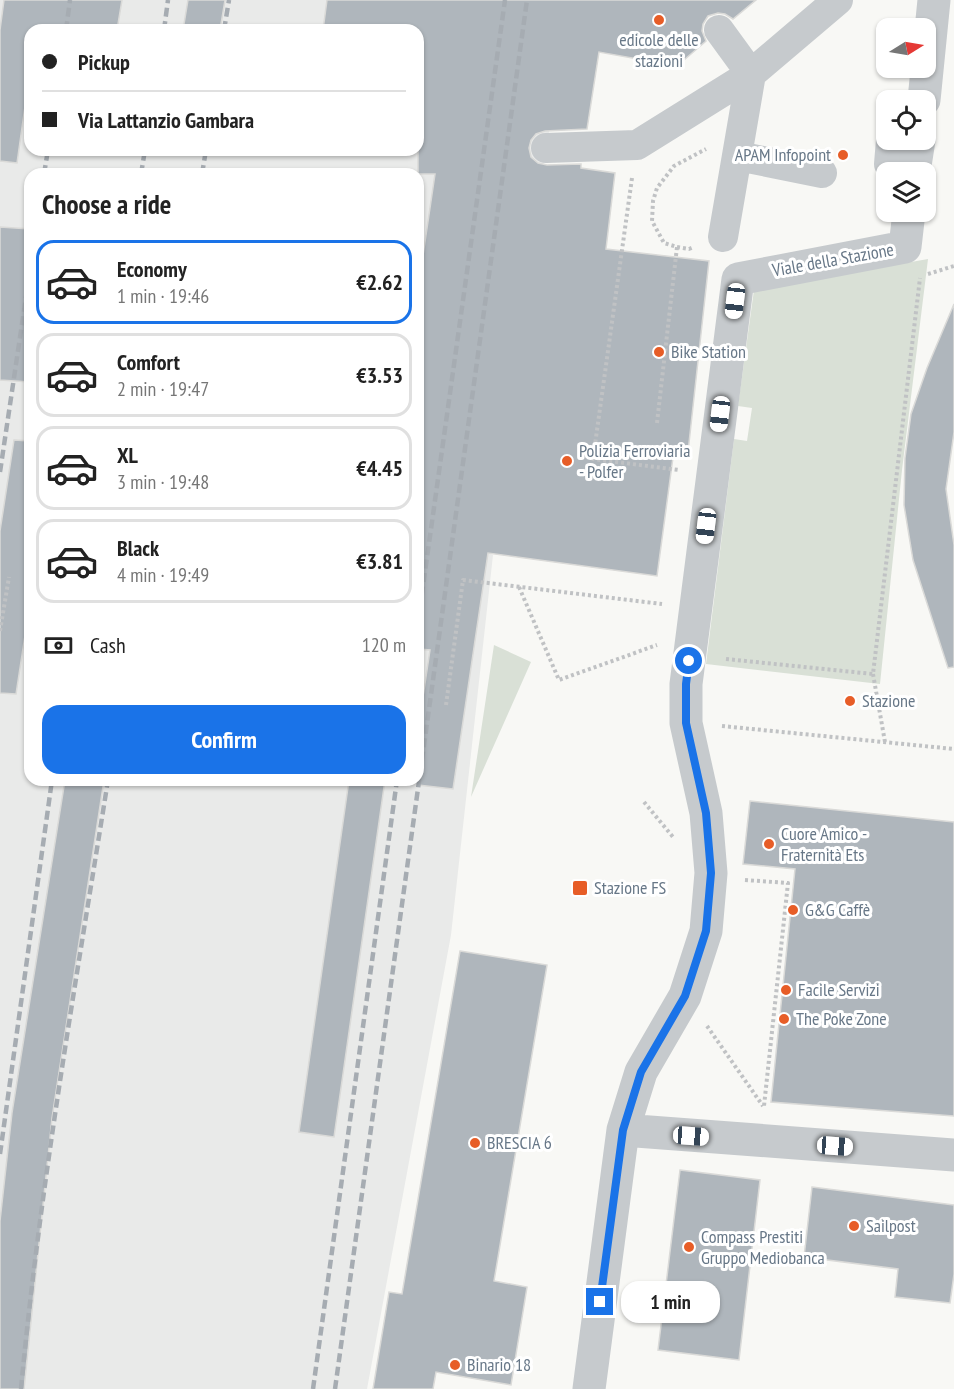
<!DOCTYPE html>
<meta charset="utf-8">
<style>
body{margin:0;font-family:"PT Sans Narrow",sans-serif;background:#f2f2f2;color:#222;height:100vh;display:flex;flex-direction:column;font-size:22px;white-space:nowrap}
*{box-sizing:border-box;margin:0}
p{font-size:20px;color:#767676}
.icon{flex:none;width:33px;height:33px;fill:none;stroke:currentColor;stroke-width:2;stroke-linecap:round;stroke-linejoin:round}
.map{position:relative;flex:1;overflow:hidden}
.details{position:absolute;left:24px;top:168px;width:400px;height:618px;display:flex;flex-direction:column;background:#fff;border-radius:18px;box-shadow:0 2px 4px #0004}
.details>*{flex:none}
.hud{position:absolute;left:24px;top:24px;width:400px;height:132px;border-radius:18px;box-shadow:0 2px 4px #0004;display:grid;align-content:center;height:132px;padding:0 18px;background:#fff}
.needle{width:39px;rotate:79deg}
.tools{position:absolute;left:876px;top:18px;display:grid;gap:12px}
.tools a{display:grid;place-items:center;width:60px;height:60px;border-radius:12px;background:#fff;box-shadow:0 2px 4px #0004;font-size:30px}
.end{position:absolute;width:27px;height:27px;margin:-14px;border:8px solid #1a73e8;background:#fff;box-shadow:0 0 0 3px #fff}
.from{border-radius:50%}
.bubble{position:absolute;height:42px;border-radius:18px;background:#fff;box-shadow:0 2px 4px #0004;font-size:20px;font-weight:600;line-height:42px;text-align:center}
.car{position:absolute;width:18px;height:36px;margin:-18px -9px;border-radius:8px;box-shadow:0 0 4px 2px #0007;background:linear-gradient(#fff 24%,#345 0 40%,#fff 0 76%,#345 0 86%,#fff 0)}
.hud b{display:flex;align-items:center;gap:21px;height:57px;font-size:22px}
.hud b+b{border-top:2px solid #e0e0e0}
.hud i{width:15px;height:15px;background:#222}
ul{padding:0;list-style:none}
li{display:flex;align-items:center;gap:18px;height:84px;margin:0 12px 9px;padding:0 6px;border:3px solid #e0e0e0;border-radius:18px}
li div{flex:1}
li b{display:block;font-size:22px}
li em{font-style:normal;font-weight:600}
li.current{border-color:#1a73e8}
li>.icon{width:54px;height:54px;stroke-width:1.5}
h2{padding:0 18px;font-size:27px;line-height:72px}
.pay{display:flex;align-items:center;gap:15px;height:66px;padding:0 18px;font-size:22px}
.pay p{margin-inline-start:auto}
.button{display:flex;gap:12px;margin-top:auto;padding:12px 18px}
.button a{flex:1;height:69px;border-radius:18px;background:#1a73e8;color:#fff;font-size:24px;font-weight:600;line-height:69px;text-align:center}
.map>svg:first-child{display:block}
.built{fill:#e9eae9;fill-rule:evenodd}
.green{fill:#d9e0d6}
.building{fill:#afb6bc;stroke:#dadad8;stroke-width:1.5}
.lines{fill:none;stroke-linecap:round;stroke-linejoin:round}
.path{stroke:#c0c2c4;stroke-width:4;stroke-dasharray:3 3;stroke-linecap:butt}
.pedestrian{stroke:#c6cacd;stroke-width:30}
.minor{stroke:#c6cacd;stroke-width:33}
.rail{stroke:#a6acb2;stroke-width:4.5;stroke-dasharray:9 4.5;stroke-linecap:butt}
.route{stroke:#1a73e8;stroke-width:8}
.poi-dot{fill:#e75d27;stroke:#fff;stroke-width:2}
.labels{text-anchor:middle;stroke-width:6;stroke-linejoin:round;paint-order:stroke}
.poi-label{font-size:18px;fill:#677787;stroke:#fff;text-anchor:start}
.street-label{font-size:18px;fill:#677787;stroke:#fff}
</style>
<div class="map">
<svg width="954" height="1389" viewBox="0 0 954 1389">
<rect width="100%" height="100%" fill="#f8f8f5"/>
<path class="built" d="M0,0h568l-80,553 5,2 -42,380 -84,454h-367zM30,30h388v120h-388zM30,174h388v606h-388z"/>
<path class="green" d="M928,259l-26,211 -22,214 -174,-20 28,-225 13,2 5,-33 -14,-2 16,-116z
M494,645l37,17 -60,135z"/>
<path class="building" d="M4,0h118l-5,30h-87v41l-13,92 -17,-2v-131z
M188,0h37l-5,30h-37z
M327,0h429l-23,19 -8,-5 -7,-1 -10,3 -5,8 -1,7 4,10 -29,25 -78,-14 -12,77 -42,2 -9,3 -5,6 -2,8 2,9 7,6 9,2 34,-1v4l34,5 -9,76 103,12 -21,191 -14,-2 -17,126 -169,-23 -35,236 -35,-4v-55l12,-80 -12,-1v-360l17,-115h-17v-144h-95z
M0,227l30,2v153l-30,-2z
M954,304v128l-8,57 8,56v122l-6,1 -35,-108 -9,-55 1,-47 6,-44 16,-46z
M14,440l16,1v162l-14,91 -16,-1v-162z
M65,780h39l-52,338 -28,271h-24v-168l12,-108z
M349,780h36l-51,357 -35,-5z
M750,801l204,21v294l-183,-14 24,-233 -52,-5z
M460,951l87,14 -53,316 33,6 -16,98 -75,-13 -3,17h-60l16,-97 13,2z
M680,1170l80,10 -21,180 -81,-10z
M812,1187l142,18v69l-4,29 -55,-6 3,-28 -94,-12z"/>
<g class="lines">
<path class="path" d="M632,178l-39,281 86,11
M677,247l12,2 5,-2
M928,274l26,-8
M657,423l20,-176 -13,-4 -12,-22 1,-20 4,-13 17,-22 32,-17
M519,587l40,93 98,-35
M0,631l9,-54
M726,659l147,15 47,-396
M873,674l12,68
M446,705l17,-125 199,24
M722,726l232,23
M644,802l29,35
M745,880l43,3 -24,223
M707,1026l56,80"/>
<path class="pedestrian" d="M719,30l32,44 -28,163
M546,148l91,-3 114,-71 87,-74
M738,156l84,17
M889,164l2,-24"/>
<path class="minor" d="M924,100l10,-100
M914,172l5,-32
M623,1130l331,25
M589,1389l34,-259 18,-58 44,-76 21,-65 5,-58 -5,-60 -20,-90v-39l52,-405 167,-32 4,-35"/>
<path class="rail" d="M66,30l4,-30
M164,30l4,-30
M224,30l5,-30
M44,174l4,-24
M141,174l4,-24
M202,174l4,-24
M0,472l30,-202
M418,622l87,-622
M0,1154l52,-374
M21,1389c19,-204 55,-407 87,-609
M313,1389l84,-609
M335,1389l192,-1389"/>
</g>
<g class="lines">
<path class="route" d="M600,1302l23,-172 18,-58 44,-76 21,-65 5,-58 -5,-60 -20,-90v-39l3,-23"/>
</g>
<g class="poi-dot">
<circle cx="659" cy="20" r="6"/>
<circle cx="843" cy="155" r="6"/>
<circle cx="659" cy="352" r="6"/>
<circle cx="567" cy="461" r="6"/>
<circle cx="850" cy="701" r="6"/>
<circle cx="769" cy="844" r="6"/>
<rect x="572" y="880" width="16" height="16" rx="3"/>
<circle cx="793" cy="910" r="6"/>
<circle cx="786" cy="990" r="6"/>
<circle cx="784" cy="1019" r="6"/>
<circle cx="475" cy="1143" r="6"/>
<circle cx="854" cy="1226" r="6"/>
<circle cx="689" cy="1247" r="6"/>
<circle cx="455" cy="1365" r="6"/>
</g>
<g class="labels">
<g class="poi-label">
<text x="659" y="46" text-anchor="middle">edicole delle<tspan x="659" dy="21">stazioni</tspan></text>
<text x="831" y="161" text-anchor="end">APAM Infopoint</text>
<text x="671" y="358">Bike Station</text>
<text x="579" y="457">Polizia Ferroviaria<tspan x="579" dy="21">- Polfer</tspan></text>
<text x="862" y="707">Stazione</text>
<text x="781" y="840">Cuore Amico -<tspan x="781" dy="21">Fraternità Ets</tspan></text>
<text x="594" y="894">Stazione FS</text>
<text x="805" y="916">G&amp;G Caffè</text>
<text x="798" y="996">Facile Servizi</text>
<text x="796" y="1025">The Poke Zone</text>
<text x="487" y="1149">BRESCIA 6</text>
<text x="866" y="1232">Sailpost</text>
<text x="701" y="1243">Compass Prestiti<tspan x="701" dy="21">Gruppo Mediobanca</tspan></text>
<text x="467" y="1371">Binario 18</text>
</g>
<g class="street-label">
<text transform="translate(833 260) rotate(-10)" y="6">Viale della Stazione</text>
</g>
</g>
</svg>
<div class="tools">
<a><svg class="needle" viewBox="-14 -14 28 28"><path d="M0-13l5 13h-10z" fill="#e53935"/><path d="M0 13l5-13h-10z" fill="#767676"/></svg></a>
<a><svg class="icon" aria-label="locate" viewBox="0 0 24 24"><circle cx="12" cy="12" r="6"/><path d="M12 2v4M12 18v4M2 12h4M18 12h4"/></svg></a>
<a><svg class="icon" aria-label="layers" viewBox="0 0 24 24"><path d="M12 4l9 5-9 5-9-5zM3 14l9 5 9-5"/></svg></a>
</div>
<i class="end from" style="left:689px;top:661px"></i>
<i class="end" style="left:600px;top:1302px"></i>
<div class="bubble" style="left:621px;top:1281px;width:99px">1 min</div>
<i class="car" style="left:735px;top:301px;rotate:187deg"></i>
<i class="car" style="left:720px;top:414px;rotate:187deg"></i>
<i class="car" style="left:706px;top:526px;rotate:187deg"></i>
<i class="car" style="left:691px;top:1136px;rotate:94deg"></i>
<i class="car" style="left:835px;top:1146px;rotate:94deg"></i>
<div class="hud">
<b><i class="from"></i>Pickup</b>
<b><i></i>Via Lattanzio Gambara</b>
</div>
<section class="details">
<h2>Choose a ride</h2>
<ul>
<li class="current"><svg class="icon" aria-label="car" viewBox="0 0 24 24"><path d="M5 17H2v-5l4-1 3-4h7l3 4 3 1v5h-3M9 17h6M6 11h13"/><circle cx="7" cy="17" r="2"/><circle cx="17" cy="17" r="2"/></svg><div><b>Economy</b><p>1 min · 19:46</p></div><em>€2.62</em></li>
<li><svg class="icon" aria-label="car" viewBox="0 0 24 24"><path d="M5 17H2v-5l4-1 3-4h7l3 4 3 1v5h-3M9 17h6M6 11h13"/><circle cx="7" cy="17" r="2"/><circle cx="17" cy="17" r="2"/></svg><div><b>Comfort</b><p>2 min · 19:47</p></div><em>€3.53</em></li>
<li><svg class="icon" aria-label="car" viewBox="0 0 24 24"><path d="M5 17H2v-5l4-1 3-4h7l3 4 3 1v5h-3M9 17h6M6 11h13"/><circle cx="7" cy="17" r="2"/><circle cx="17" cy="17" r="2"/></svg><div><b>XL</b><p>3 min · 19:48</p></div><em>€4.45</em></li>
<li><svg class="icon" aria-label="car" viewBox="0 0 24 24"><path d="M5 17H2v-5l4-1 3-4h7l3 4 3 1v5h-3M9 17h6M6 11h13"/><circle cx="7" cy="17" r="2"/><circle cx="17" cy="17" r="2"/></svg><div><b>Black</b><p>4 min · 19:49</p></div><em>€3.81</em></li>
</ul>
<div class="pay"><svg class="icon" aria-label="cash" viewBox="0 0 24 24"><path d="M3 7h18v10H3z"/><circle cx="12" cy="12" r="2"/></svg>Cash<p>120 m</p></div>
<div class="button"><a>Confirm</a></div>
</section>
</div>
